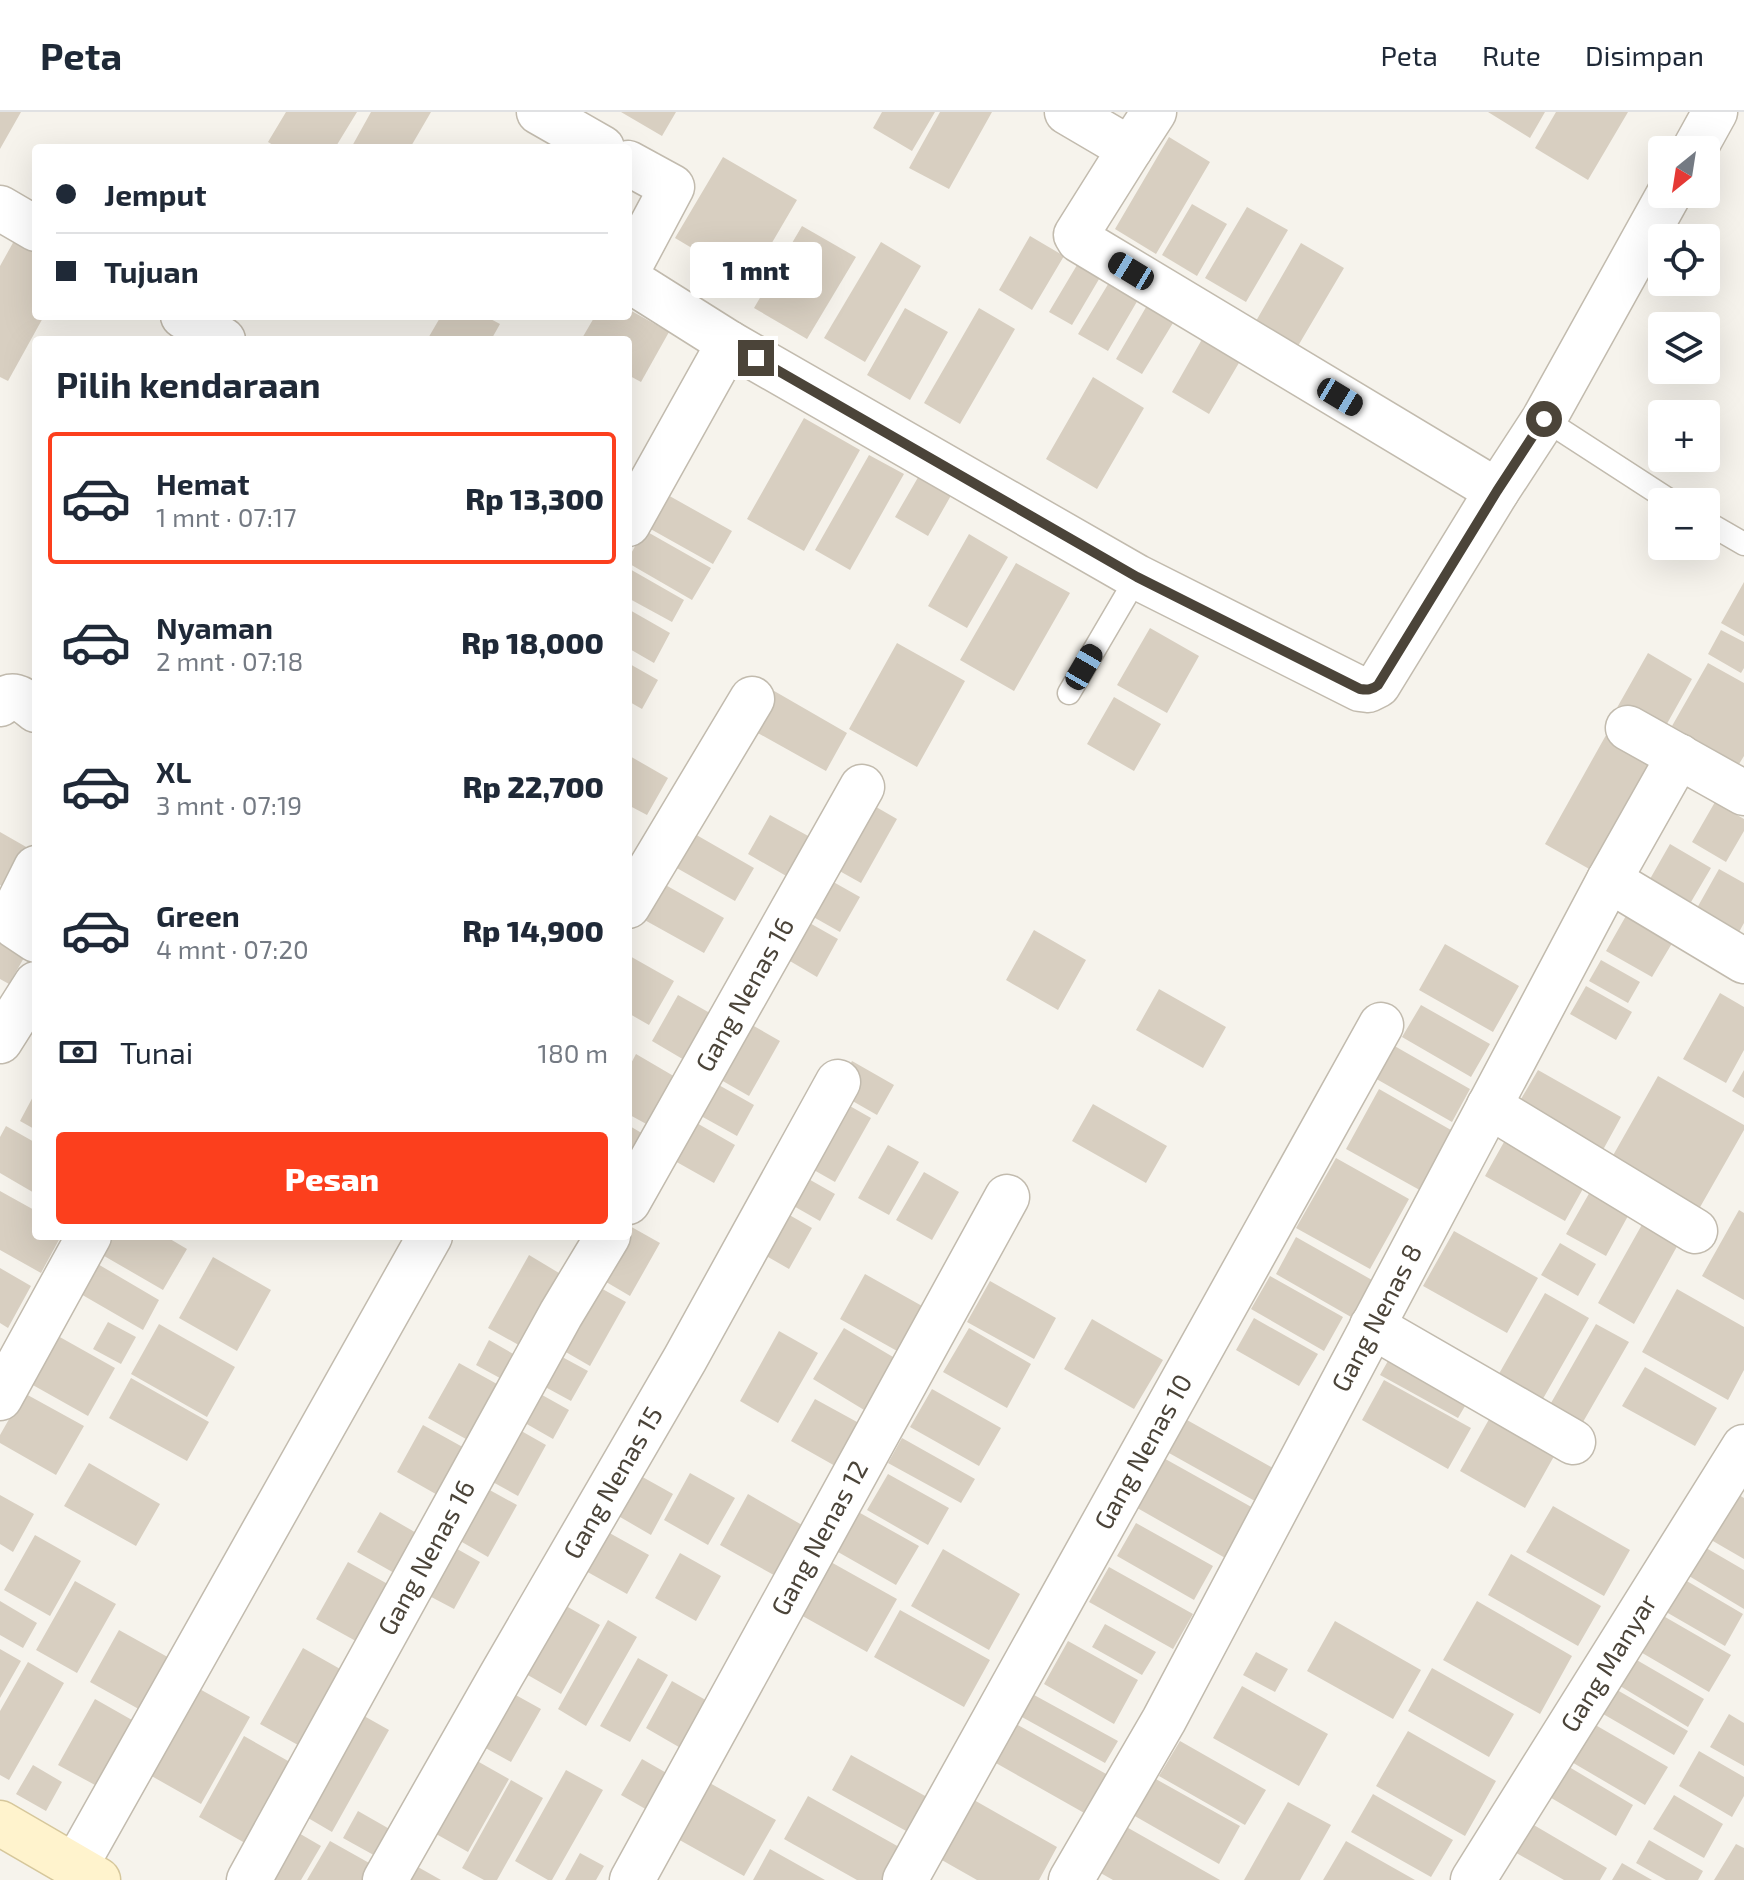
<!DOCTYPE html>
<html lang="id">
<meta charset="utf-8">
<style>
body{margin:0;font-family:"Exo 2",sans-serif;background:#f2f2f3;color:#1f2937;height:100vh;display:flex;flex-direction:column;font-size:30px;white-space:nowrap}
*{box-sizing:border-box;margin:0}
p{font-size:26px;color:#747a83}
.icon{flex:none;width:44px;height:44px;fill:none;stroke:currentColor;stroke-width:2;stroke-linecap:round;stroke-linejoin:round}
.map{position:relative;flex:1;overflow:hidden}
.drawer{position:absolute;left:32px;top:224px;width:600px;height:904px;display:flex;flex-direction:column;background:#fff;border-radius:8px;box-shadow:0 8px 32px #0002}
.drawer>*{flex:none}
.guide{position:absolute;left:32px;top:32px;width:600px;height:176px;border-radius:8px;box-shadow:0 8px 32px #0002;display:grid;align-content:center;height:176px;padding:0 24px;background:#fff}
.needle{width:52px;rotate:210deg}
.tools{position:absolute;left:1648px;top:24px;display:grid;gap:16px}
.tools a{display:grid;place-items:center;width:72px;height:72px;border-radius:8px;background:#fff;box-shadow:0 8px 32px #0002;font-size:40px}
.end{position:absolute;width:36px;height:36px;margin:-18px;border:10px solid #4b4439;background:#fff;box-shadow:0 0 0 4px #fff}
.from{border-radius:50%}
.bubble{position:absolute;height:56px;border-radius:8px;background:#fff;box-shadow:0 8px 32px #0002;font-size:26px;font-weight:800;line-height:56px;text-align:center}
.car{position:absolute;width:24px;height:48px;margin:-24px -12px;border-radius:10px;box-shadow:0 0 6px 2px #0007;background:linear-gradient(#222 24%,#8ab4d8 0 40%,#222 0 76%,#8ab4d8 0 86%,#222 0)}
.guide b{display:flex;align-items:center;gap:28px;height:76px;font-size:30px}
.guide b+b{border-top:2px solid #e0e1e3}
.guide i{width:20px;height:20px;background:#1f2937}
ul{padding:0;list-style:none}
li{display:flex;align-items:center;gap:24px;height:132px;margin:0 16px 12px;padding:0 8px;border:4px solid transparent;border-radius:8px}
li div{flex:1}
li b{display:block;font-size:30px}
li em{font-style:normal;font-weight:800}
li.on{border-color:#fc3f1d}
li>.icon{width:72px;height:72px;stroke-width:1.5}
h2{padding:0 24px;font-size:36px;line-height:96px}
.pay{display:flex;align-items:center;gap:20px;height:88px;padding:0 24px;font-size:30px}
.pay p{margin-inline-start:auto}
.action{display:flex;gap:16px;margin-top:auto;padding:16px 24px}
.action a{flex:1;height:92px;border-radius:8px;background:#fc3f1d;color:#fff;font-size:32px;font-weight:800;line-height:92px;text-align:center}
header{display:flex;align-items:center;gap:48px;box-sizing:border-box;height:112px;padding:0 40px;background:#fff;border-bottom:2px solid #e0e1e3}
header strong{font-size:38px}
nav{display:flex;gap:44px;margin-inline-start:auto;font-size:28px}
.map>svg:first-child{display:block}
.building{fill:#d8cfc1}
.lines{fill:none;stroke-linecap:round;stroke-linejoin:round}
.lane-casing{stroke:#c2bbae;stroke-width:25}
.street-casing{stroke:#c2bbae;stroke-width:47}
.secondary-casing{stroke:#d6c79b;stroke-width:47}
.lane{stroke:#fff;stroke-width:22}
.street{stroke:#fff;stroke-width:44}
.secondary{stroke:#fff3cd;stroke-width:44}
.route{stroke:#4b4439;stroke-width:10}
.labels{text-anchor:middle;stroke-width:6;stroke-linejoin:round;paint-order:stroke}
.street-label{font-size:26px;fill:#4b4439;stroke:#fff}
</style>
<header>
<strong>Peta</strong>
<nav><a>Peta</a><a>Rute</a><a>Disimpan</a></nav>
</header>
<div class="map">
<svg width="1744" height="1768" viewBox="0 0 1744 1768">
<rect width="100%" height="100%" fill="#f6f3ec"/>
<path class="building" d="M0,0h21l-21,37z
M286,0h71l-22,36h-57l-10,-6z
M371,0h60l-21,36h-59z
M621,0h55l-14,24z
M882,0h53l-23,39 -39,-23z
M940,0h52l-43,77 -40,-21z
M1488,0h57l-15,26z
M1556,0h72l-40,68 -53,-32z
M1169,25l41,25 -54,92 -41,-25z
M723,45l74,43 -48,82 -74,-44z
M1192,92l35,20 -30,52 -35,-21z
M1247,95l41,23 -42,72 -41,-24z
M802,114l54,31 -49,82 -53,-31z
M19,120l17,10v74h8l-36,65 -8,-4v-111z
M1030,124l34,20 -32,54 -33,-20z
M881,130l40,24 -56,96 -41,-24z
M1301,131l43,25 -46,78 -42,-25z
M1080,148l22,14 -30,51 -23,-13z
M1113,164l29,17 -34,58 -30,-17z
M1149,190l27,16 -34,56 -26,-15z
M905,196l43,24 -38,68 -43,-25z
M979,196l36,21 -55,95 -36,-21z
M628,197l41,23 -28,50 -13,-7v-35h-47l14,-24h33z
M441,204h44l15,8 -9,16h-64z
M1205,222l38,22 -34,58 -37,-22z
M1093,265l51,31 -47,81 -51,-30z
M804,306l56,32 -56,101 -57,-32z
M869,343l35,19 -54,96 -35,-20z
M920,362l33,18 -25,44 -33,-19z
M666,382l66,37 -19,33 -66,-37z
M644,418l67,38 -19,32 -64,-37v-4z
M969,422l39,23 -41,71 -39,-22z
M1016,451l54,30 -56,98 -54,-31z
M628,456l56,32 -12,22 -44,-24z
M1744,470v54l-23,-13z
M628,497l42,24 -16,30 -26,-15z
M1150,516l49,28 -32,57 -50,-28z
M1721,518l23,12v26l-3,5 -33,-19z
M897,531l68,38 -48,86 -68,-38z
M1648,541l44,26 -33,59 -45,-25z
M628,551l30,17 -16,29 -14,-8z
M1708,551l36,20v73l-5,8 -67,-38z
M769,576l78,45 -21,38 -79,-44z
M1114,585l47,27 -27,47 -47,-27z
M1610,616l47,27 -66,115 -46,-26z
M628,643l40,23 -21,37 -19,-10z
M864,688l33,19 -36,64 -34,-19z
M1715,690l29,17v12l-18,31 -34,-20z
M770,703l40,22 -22,40 -40,-23z
M0,720l28,16 -23,40 -5,-3z
M693,721l61,35 -19,33 -60,-34z
M1670,732l41,24 -20,34 -41,-23z
M1719,757l25,14v40l-5,9 -42,-24z
M821,763l39,22 -20,35 -39,-22z
M662,771l62,35 -20,35 -63,-35z
M1627,802l47,26 -22,37 -46,-26z
M799,805l39,22 -21,38 -39,-23z
M1034,818l52,30 -28,50 -52,-30z
M0,820l29,17 -20,35 -9,-5z
M1445,832l74,42 -26,46 -74,-42z
M628,843l46,26 -25,44 -21,-12z
M1601,848l39,22 -12,21 -39,-22z
M1586,874l46,26 -16,28 -46,-26z
M1159,877l67,38 -23,41 -67,-38z
M1720,881l24,14v43l-18,33 -43,-24z
M678,883l39,22 -26,47 -39,-23z
M1421,893l69,39 -19,33 -69,-40z
M745,909l35,20 -31,55 -35,-20z
M1391,932l79,45 -18,33 -79,-45z
M636,942l41,24 -27,48 -22,-12v-45z
M852,949l42,24 -17,30 -42,-24z
M1538,958l83,47 -23,42 -84,-48z
M1744,958v28l-12,-7z
M1658,964l86,49v5l-45,79 -88,-50z
M710,968l44,25 -17,31 -45,-25z
M1379,977l79,45 -33,59 -79,-44z
M36,979v39l-16,-9z
M834,985l37,21 -36,64 -37,-21z
M1093,992l74,42 -21,37 -74,-42z
M688,1006l47,27 -21,38 -48,-27z
M628,1013l17,10 -17,30z
M6,1014l30,17v51l-36,-21v-36z
M1509,1021l80,45 -24,43 -80,-45z
M888,1033l31,17 -30,53 -31,-17z
M1336,1046l73,41 -39,70 -74,-41z
M791,1057l44,25 -15,27 -44,-25z
M924,1060l35,20 -27,48 -36,-20z
M1595,1071l39,22 -28,51 -40,-22z
M0,1079l36,20v25h25l-20,37 -41,-23z
M779,1097l33,19 -23,41 -33,-19z
M1739,1098l5,3v87l-42,-24z
M1644,1109l36,20 -46,83 -36,-21z
M628,1113l32,18 -30,53 -34,-20 32,-40z
M1454,1119l84,47 -31,55 -84,-47z
M108,1124h57l22,13 -24,41 -64,-37z
M1296,1125l76,43 -21,37 -75,-43z
M1560,1131l36,21 -18,32 -37,-21z
M529,1143l35,21 -40,72 -36,-20z
M213,1145l58,33 -34,61 -58,-33z
M96,1151l63,37 -16,30 -64,-37z
M0,1156l31,18 -23,42 -8,-5z
M865,1162l66,37 -25,45 -66,-37z
M1270,1164l73,41 -19,34 -73,-42z
M588,1169l38,21 -36,64 -38,-22z
M990,1169l66,37 -22,41 -67,-37z
M1677,1177l67,38v43l-16,30 -86,-48z
M1545,1181l44,25 -49,86 -44,-25z
M1254,1206l64,36 -19,32 -63,-36z
M1092,1207l71,41 -29,49 -70,-40z
M108,1210l28,15 -15,27 -28,-15z
M159,1212l76,43 -28,50 -76,-43z
M1596,1212l33,18 -46,80 -32,-19z
M844,1216l66,39 -31,52 -66,-40z
M969,1216l62,36 -24,44 -64,-36z
M779,1219l39,22 -40,70 -38,-22z
M58,1224l57,32 -27,48 -57,-32z
M489,1228l33,19 -13,24 -33,-18z
M1397,1233l78,44 -17,29 -78,-43z
M553,1240l35,19 -17,30 -35,-19z
M459,1251l47,26 -31,55 -47,-26z
M1645,1255l72,41 -22,38 -73,-40z
M131,1266l78,44 -22,39 -78,-43z
M1384,1268l87,48 -23,41 -86,-49z
M526,1274l43,24 -16,29 -42,-24z
M932,1277l69,39 -22,38 -69,-39z
M24,1281l60,33 -28,49 -56,-32v-8z
M815,1287l53,29 -24,43 -53,-30z
M1497,1293l65,37 -37,66 -65,-37z
M1187,1308l93,52 -18,33 -93,-52z
M509,1312l37,21 -28,51 -38,-21z
M423,1313l45,25 -27,47 -44,-25z
M902,1326l73,41 -14,24 -73,-40z
M1160,1344l95,53 -28,50 -95,-54z
M89,1351l71,41 -24,42 -72,-40z
M630,1358l43,24 -22,41 -43,-25z
M690,1361l45,25 -27,47 -44,-25z
M888,1362l61,34 -21,37 -61,-35z
M477,1371l40,22 -29,52 -40,-23z
M1732,1379l12,7v61l-38,-22z
M748,1382l61,35 -28,50 -61,-34z
M0,1383l34,19 -21,38 -13,-8z
M1553,1394l77,44 -26,46 -78,-44z
M853,1397l66,37 -23,39 -65,-37z
M380,1400l45,26 -22,40 -46,-26z
M1136,1411l77,43 -19,34 -77,-44z
M597,1414l52,29 -22,39 -52,-29z
M35,1423l46,26 -31,55 -46,-26z
M445,1430l35,20 -26,47 -36,-19z
M1701,1433l43,25v39l-60,-36z
M943,1437l77,45 -31,56 -78,-44z
M680,1441l41,23 -25,45 -41,-23z
M1511,1442l90,52 -23,40 -90,-51z
M829,1449l68,38 -30,53 -68,-38z
M348,1450l47,26 -32,57 -47,-26z
M1109,1455l84,47 -20,35 -84,-47z
M1680,1465l63,37 -18,32 -64,-37z
M75,1469l41,23 -39,69 -41,-23z
M550,1485l50,28 -39,69 -49,-28z
M0,1489l37,22 -14,25 -23,-13z
M1477,1489l95,55 -32,58 -97,-54z
M900,1498l90,50 -26,47 -90,-50z
M1653,1498l78,45 -22,37 -77,-45z
M608,1508l29,17 -51,89 -28,-17z
M1335,1509l86,49 -28,49 -86,-48z
M1105,1512l51,28 -14,23 -50,-28z
M119,1518l54,30 -29,52 -54,-30z
M1068,1529l70,39 -24,44 -70,-40z
M303,1536l46,26 -42,76 -47,-26z
M0,1537l21,12 -21,37z
M1256,1540l32,17 -13,23 -32,-17z
M638,1546l30,17 -38,67 -30,-16z
M1635,1547l69,40 -16,28 -68,-41z
M28,1550l36,21 -55,97 -9,-5v-64z
M1432,1556l82,46 -25,43 -81,-46z
M672,1569l39,22 -27,47 -38,-22z
M1605,1571l83,48 -14,24 -83,-48z
M1242,1574l86,48 -29,52 -86,-48z
M196,1575l54,30 -49,87 -53,-30z
M501,1575l40,22 -30,53 -40,-22z
M1025,1578l93,51 -13,22 -92,-51z
M95,1587l37,21 -37,65 -37,-20z
M348,1595l41,23 -57,102 -41,-24z
M1729,1602l15,9v43l-34,-19z
M1009,1608l99,55 -22,39 -99,-56z
M1592,1611l76,44 -23,38 -75,-44z
M1408,1619l88,50 -31,55 -89,-50z
M244,1624l53,30 -45,81 -53,-30z
M1180,1629l86,49 -21,35 -86,-49z
M1699,1639l45,26v19l-12,21 -53,-31z
M463,1641l46,26 -41,73 -46,-26z
M851,1643l76,42 -19,35 -76,-42z
M1554,1646l79,47 -17,31 -80,-47z
M642,1647l28,16 -21,36 -28,-16z
M33,1653l29,17 -16,29 -30,-17z
M566,1658l37,20 -51,90h-4l-33,-19z
M699,1665l77,43 -32,56 -77,-43z
M1154,1666l86,48 -21,38 -86,-49z
M511,1668l32,18 -46,82h-13l-22,-12z
M1373,1682l80,46 -22,37 -80,-45z
M1674,1683l49,29 -19,34 -51,-29z
M808,1684l100,56 -16,28h-35l-73,-41z
M974,1688l83,47 -18,33h-62l-37,-21z
M1288,1690l43,23 -31,55h-56z
M358,1699l35,20 -14,27 -36,-20z
M1522,1706l85,50 -7,12h-36l-58,-33z
M285,1713l36,21 -20,34h-46z
M1123,1713l97,55h-107l-16,-9z
M1649,1728l54,31 -5,9h-32l-30,-17z
M330,1729l41,23 -9,16h-55z
M1346,1729l69,39h-92z
M1736,1732l8,4v32h-30z
M770,1737l55,31h-72z
M580,1741l24,13 -8,14h-31z
M402,1746l39,22h-51z
M1622,1751l30,17h-40z"/>
<g class="lines">
<defs>
<path id="lane" d="M1544,307l128,83
M1706,410l38,22
M1069,581l68,-116"/>
<g id="street">
<path d="M539,0l63,36"/>
<path d="M1067,0l63,37 -54,86 3,5 418,251"/>
<path d="M1130,37l24,-37"/>
<path d="M1694,38l21,-38"/>
<path d="M628,51l44,24 -41,77c-2,9 0,14 6,21l92,58"/>
<path d="M0,96l36,21"/>
<path d="M183,204l40,24"/>
<path d="M628,412l101,-181 408,234 223,112 8,1 10,-5 119,-194 47,-72 125,-225"/>
<path d="M0,592c13,-15 23,-4 36,6"/>
<path d="M1628,616l116,65"/>
<path d="M36,756l-25,50 4,8 21,14"/>
<path d="M1609,768l135,81"/>
<path d="M628,794l124,-207"/>
<path d="M0,929l36,-57"/>
<path d="M1489,994l206,125"/>
<path id="s1" d="M628,1090l234,-415"/>
<path d="M1372,1214l201,116"/>
<path d="M0,1286l89,-162"/>
<path d="M75,1755l355,-631"/>
<path id="s2" d="M249,1768l312,-566 47,-78"/>
<path id="s3" d="M385,1768l116,-204 184,-317 153,-277"/>
<path id="s4" d="M632,1768l375,-683"/>
<path id="s5" d="M905,1768l476,-855"/>
<path id="s6" d="M1071,1768l93,-160 445,-840 70,-124"/>
<path id="s7" d="M1473,1768l271,-433"/>
</g>
<path id="secondary" d="M0,1711l98,57"/>
</defs>
<use href="#lane" class="lane-casing"/>
<use href="#street" class="street-casing"/>
<use href="#secondary" class="secondary-casing"/>
<use href="#lane" class="lane"/>
<use href="#street" class="street"/>
<use href="#secondary" class="secondary"/>
</g>
<g class="lines">
<path class="route" d="M756,246l381,219 223,112c7,1 12,1 18,-4l119,-194 47,-72"/>
</g>
<g class="labels">
<g class="street-label">
<text dy="9" stroke="none"><textPath href="#s1" startOffset="238">Gang Nenas 16</textPath></text>
<text dy="9" stroke="none"><textPath href="#s6" startOffset="640">Gang Nenas 8</textPath></text>
<text dy="9" stroke="none"><textPath href="#s5" startOffset="490">Gang Nenas 10</textPath></text>
<text dy="9" stroke="none"><textPath href="#s3" startOffset="458">Gang Nenas 15</textPath></text>
<text dy="9" stroke="none"><textPath href="#s4" startOffset="390">Gang Nenas 12</textPath></text>
<text dy="9" stroke="none"><textPath href="#s2" startOffset="368">Gang Nenas 16</textPath></text>
<text dy="9" stroke="none"><textPath href="#s7" startOffset="256">Gang Manyar</textPath></text>
</g>
</g>
</svg>
<div class="tools">
<a><svg class="needle" viewBox="-14 -14 28 28"><path d="M0-13l5 13h-10z" fill="#e53935"/><path d="M0 13l5-13h-10z" fill="#747a83"/></svg></a>
<a><svg class="icon" aria-label="locate" viewBox="0 0 24 24"><circle cx="12" cy="12" r="6"/><path d="M12 2v4M12 18v4M2 12h4M18 12h4"/></svg></a>
<a><svg class="icon" aria-label="layers" viewBox="0 0 24 24"><path d="M12 4l9 5-9 5-9-5zM3 14l9 5 9-5"/></svg></a>
<a>+</a>
<a>−</a>
</div>
<i class="end from" style="left:1544px;top:307px"></i>
<i class="end" style="left:756px;top:246px"></i>
<div class="bubble" style="left:690px;top:130px;width:132px">1 mnt</div>
<i class="car" style="left:1131px;top:159px;rotate:301deg"></i>
<i class="car" style="left:1340px;top:285px;rotate:121deg"></i>
<i class="car" style="left:1084px;top:555px;rotate:30deg"></i>
<div class="guide">
<b><i class="from"></i>Jemput</b>
<b><i></i>Tujuan</b>
</div>
<section class="drawer">
<h2>Pilih kendaraan</h2>
<ul>
<li class="on"><svg class="icon" aria-label="car" viewBox="0 0 24 24"><path d="M5 17H2v-5l4-1 3-4h7l3 4 3 1v5h-3M9 17h6M6 11h13"/><circle cx="7" cy="17" r="2"/><circle cx="17" cy="17" r="2"/></svg><div><b>Hemat</b><p>1 mnt · 07:17</p></div><em>Rp 13,300</em></li>
<li><svg class="icon" aria-label="car" viewBox="0 0 24 24"><path d="M5 17H2v-5l4-1 3-4h7l3 4 3 1v5h-3M9 17h6M6 11h13"/><circle cx="7" cy="17" r="2"/><circle cx="17" cy="17" r="2"/></svg><div><b>Nyaman</b><p>2 mnt · 07:18</p></div><em>Rp 18,000</em></li>
<li><svg class="icon" aria-label="car" viewBox="0 0 24 24"><path d="M5 17H2v-5l4-1 3-4h7l3 4 3 1v5h-3M9 17h6M6 11h13"/><circle cx="7" cy="17" r="2"/><circle cx="17" cy="17" r="2"/></svg><div><b>XL</b><p>3 mnt · 07:19</p></div><em>Rp 22,700</em></li>
<li><svg class="icon" aria-label="car" viewBox="0 0 24 24"><path d="M5 17H2v-5l4-1 3-4h7l3 4 3 1v5h-3M9 17h6M6 11h13"/><circle cx="7" cy="17" r="2"/><circle cx="17" cy="17" r="2"/></svg><div><b>Green</b><p>4 mnt · 07:20</p></div><em>Rp 14,900</em></li>
</ul>
<div class="pay"><svg class="icon" aria-label="cash" viewBox="0 0 24 24"><path d="M3 7h18v10H3z"/><circle cx="12" cy="12" r="2"/></svg>Tunai<p>180 m</p></div>
<div class="action"><a>Pesan</a></div>
</section>
</div>
